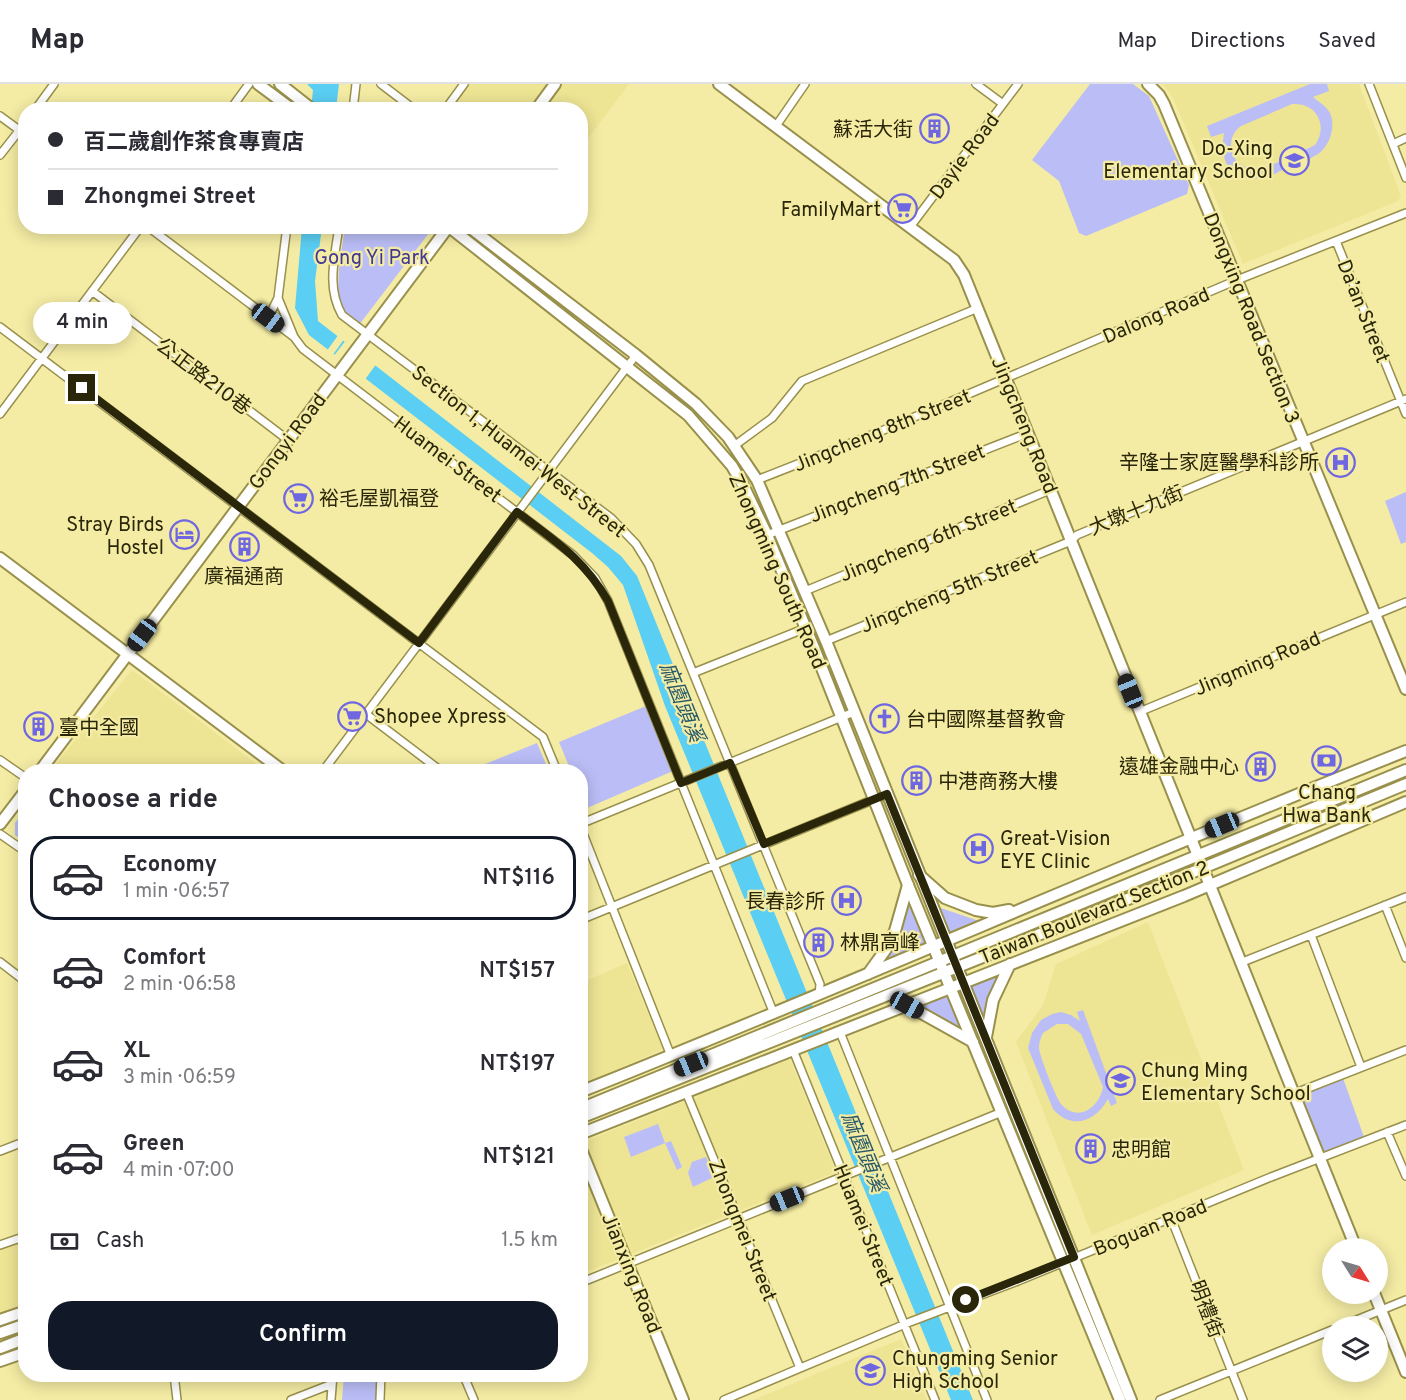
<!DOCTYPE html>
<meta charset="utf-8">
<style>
body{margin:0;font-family:Overpass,"Noto Sans TC",sans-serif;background:#f7f7f7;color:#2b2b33;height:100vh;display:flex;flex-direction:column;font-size:22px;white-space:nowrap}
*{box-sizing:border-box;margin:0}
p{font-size:20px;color:#7c7c81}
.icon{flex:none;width:33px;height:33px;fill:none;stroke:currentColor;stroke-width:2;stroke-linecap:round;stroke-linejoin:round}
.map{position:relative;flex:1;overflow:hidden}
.sheet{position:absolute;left:18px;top:680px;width:570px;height:618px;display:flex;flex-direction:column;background:#fff;border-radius:24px;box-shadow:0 3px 15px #0003}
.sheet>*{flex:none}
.top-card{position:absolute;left:18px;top:18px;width:570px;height:132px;border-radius:24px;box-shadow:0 3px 15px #0003;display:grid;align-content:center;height:132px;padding:0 30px;background:#fff}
.needle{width:39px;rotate:127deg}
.controls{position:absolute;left:1322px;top:1154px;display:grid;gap:12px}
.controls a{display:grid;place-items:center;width:66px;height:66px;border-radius:50%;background:#fff;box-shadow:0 3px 15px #0003;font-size:30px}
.end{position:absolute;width:27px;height:27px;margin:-14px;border:8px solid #2a2609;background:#fff;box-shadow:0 0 0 3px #fff}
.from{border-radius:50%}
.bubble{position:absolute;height:42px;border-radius:21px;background:#fff;box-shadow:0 3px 15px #0003;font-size:20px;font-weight:600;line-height:42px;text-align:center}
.car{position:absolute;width:18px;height:36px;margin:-18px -9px;border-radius:8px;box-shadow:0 0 4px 2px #0007;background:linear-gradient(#222 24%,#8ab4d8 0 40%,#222 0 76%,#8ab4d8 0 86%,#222 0)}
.top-card b{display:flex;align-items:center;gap:21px;height:57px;font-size:22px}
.top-card b+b{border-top:2px solid #e1e1e2}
.top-card i{width:15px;height:15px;background:#2b2b33}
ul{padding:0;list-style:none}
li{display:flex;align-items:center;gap:18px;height:84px;margin:0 12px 9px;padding:0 18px;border:3px solid transparent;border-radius:24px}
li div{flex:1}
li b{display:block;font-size:22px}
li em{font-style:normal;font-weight:600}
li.active{border-color:#111827}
li>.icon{width:54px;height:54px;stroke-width:1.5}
h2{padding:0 30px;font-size:27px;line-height:72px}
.pay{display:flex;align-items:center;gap:15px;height:66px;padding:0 30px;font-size:22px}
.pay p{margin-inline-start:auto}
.cta{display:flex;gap:12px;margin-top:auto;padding:12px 30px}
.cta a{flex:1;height:69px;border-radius:24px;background:#111827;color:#fff;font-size:24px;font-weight:600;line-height:69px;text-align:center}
header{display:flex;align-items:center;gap:36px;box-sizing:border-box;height:84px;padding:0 30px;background:#fff;border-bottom:2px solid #e1e1e2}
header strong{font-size:28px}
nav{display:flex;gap:33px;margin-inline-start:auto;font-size:21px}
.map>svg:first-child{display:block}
.built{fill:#ede494}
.green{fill:#bbbef6;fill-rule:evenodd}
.water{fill:#5acef3}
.pier{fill:#f4eca4}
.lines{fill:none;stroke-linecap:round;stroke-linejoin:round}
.street-casing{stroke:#98904b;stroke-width:10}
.secondary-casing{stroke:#98904b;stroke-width:14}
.primary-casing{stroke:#98904b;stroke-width:14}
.street{stroke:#fff;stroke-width:7}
.secondary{stroke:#fff;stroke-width:10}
.primary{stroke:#fff;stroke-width:10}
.route{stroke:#2a2609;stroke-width:8}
.labels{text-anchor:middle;stroke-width:4.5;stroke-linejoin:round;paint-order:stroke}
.poi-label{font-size:20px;fill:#2a2609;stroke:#f4eca4;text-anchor:start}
.street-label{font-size:20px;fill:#2a2609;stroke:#f4eca4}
.park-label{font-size:20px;fill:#413794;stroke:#f4eca4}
.water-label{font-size:21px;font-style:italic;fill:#285969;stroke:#f4eca4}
</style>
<header>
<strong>Map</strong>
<nav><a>Map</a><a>Directions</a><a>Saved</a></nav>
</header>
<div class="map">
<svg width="1406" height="1316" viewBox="0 0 1406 1316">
<rect width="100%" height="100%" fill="#f4eca4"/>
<path class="built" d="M469,0h160l-48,64 -1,-38h-131z
M1163,0h196l42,112 -3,5 -155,63 -70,-166z
M132,586l134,101h-216z
M1148,838l96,248 -152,65 -76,-193 27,-37 13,-41z
M627,879l36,86 -82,36v-102z
M790,975l46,113 -255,102v-131z
M25,1156v70l-25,11v-72z
M901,1255l26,61h-174z"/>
<path class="green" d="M1090,0h43l16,12 40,89 -2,9 -101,42 -7,-3 -20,-52 -27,-21z
M1310,0h17l2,7 -16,6c6,5 13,9 17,16 6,13 0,33 -12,41 -8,5 -17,8 -26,11 -9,4 -20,12 -29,13 -33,4 -44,-16 -39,-45l-13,4 -4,-11zM1292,20c24,-2 37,21 23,41 -20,9 -74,43 -83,6 -3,-10 1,-19 9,-25z
M345,143h86l1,2 -73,96c-5,-3 -12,-7 -15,-12 -12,-21 -2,-63 1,-86z
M1406,408v50l-5,2 -16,-43z
M646,622l27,65 -86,37 -6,-15 -1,-22h-9l-12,-29z
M537,659l12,28h-66l-3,-5z
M25,725v34l-10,-8v-12z
M908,809l22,52 -57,25z
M935,822l50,17 -37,14z
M1016,882l-16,27 -13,37 -19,-47z
M949,909l19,43 -56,-31z
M1083,926l34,93 -6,3 -3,-7c-12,22 -36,32 -55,10l-25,-61 4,-15 9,-13 11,-6 9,-2 10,3 9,6 -3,-9zM1057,940h11l13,10 22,53c-4,21 -25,36 -42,17 -4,-4 -23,-51 -22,-57 0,-5 2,-10 4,-14z
M1343,994l21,59 -42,19 -24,-61z
M658,1040l7,19 6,-2 11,26 -5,3 -12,-27 -34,14 -7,-20z
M706,1073l8,20 -21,10 -5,-14 4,-11z
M344,1290h34l-1,26h-35z"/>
<path class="water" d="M307,0h32l-3,25h-25l2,-19z
M302,143h20l-7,54 3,40 303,235 16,20 336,824h-22l-286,-694 -42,-121 -15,-18 -16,-14 -283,-218 -14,-27z"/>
<path class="pier" d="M339,250l6,4 -13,18 -6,-4z
M346,256l31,23 -13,18 -31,-24z"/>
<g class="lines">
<defs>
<path id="street" d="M381,0l34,26
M976,0l27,20
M1369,0l37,94
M35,26l19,-26
M230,26l19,-26
M353,26l3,-26
M445,26l19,-26
M0,32l26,19
M776,42l29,-42
M1393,60l13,-6
M0,71l26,-33
M147,142l147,111 9,12 270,206 22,23 13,23 166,413
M339,142c-4,31 -13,61 3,89l269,203 25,26 13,21 171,419 -1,11
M910,143l108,-143
M1336,157l70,173
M92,207l196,149
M278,214l16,39
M268,234l10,-20 9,-72
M0,243l543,410 14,34
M0,330l141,-188
M734,362l38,-28 30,-37 176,-73
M757,396l122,-48 358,-152 169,-67
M767,451l261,-102
M805,507l245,-101
M826,557l245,-100 6,-6 329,-136
M693,589l113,-45
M1139,628l267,-110
M366,630l75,57
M0,676l26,18
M323,687l313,-416
M580,740l274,-112
M580,742l91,230
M0,750l26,18
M1385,821l21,53
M580,836l307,-126
M1311,851l50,132
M0,878l26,20
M1240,879l166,-66
M840,948l147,368
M793,966l142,350
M686,1008l114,276
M1293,1010l113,-44
M1387,1048l19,44
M0,1067l26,-10
M1171,1134l72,182
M0,1161l26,-9
M580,1199l422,-171
M1342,1242l64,-26
M174,1290l3,26
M463,1290l11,26
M291,1316l41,-16
M331,1316l2,-26
M380,1316l1,-26
M724,1316l186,-78 108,-41 253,-104 135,-52
M1160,1316l172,-70"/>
<path id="secondary" d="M258,0l35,26
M280,0l33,26
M719,0l235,176 10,15 392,973
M1148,0l11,11 5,9 242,585
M536,26l19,-26
M448,142l240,189 44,51 11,19 24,50 47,113 94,237 212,515
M468,142l168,129 60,49 32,33 29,43 69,161 305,759
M0,474l283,213
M40,687l409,-545
M0,740l26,-34
M580,1063l103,253
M1374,1209l32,79"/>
<path id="primary" d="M919,791l26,23 31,12 17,3 16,-3
M868,890l18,-25 9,-18 13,-46
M907,921l66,37
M986,953l7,-37 17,-36
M580,1008c277,-110 549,-232 826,-341
M580,1025l826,-339
M580,1034l548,-219 278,-115
M580,1050l604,-238 222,-94
M0,1236l26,-9
M0,1249l26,-9
M0,1264l26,-10
M0,1277l26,-9"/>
</defs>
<use href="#street" class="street-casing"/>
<use href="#secondary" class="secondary-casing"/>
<use href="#primary" class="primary-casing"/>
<use href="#street" class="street"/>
<use href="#secondary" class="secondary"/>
<use href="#primary" class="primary"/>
</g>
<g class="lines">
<path class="route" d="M82,304l337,255 98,-131c38,29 66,46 91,89l73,182 49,-20 34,81 123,-50 187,463 -108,43"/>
</g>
<defs>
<symbol id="building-ring" viewBox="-11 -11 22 22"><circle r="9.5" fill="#f4eca4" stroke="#6f66e1" stroke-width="1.5"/><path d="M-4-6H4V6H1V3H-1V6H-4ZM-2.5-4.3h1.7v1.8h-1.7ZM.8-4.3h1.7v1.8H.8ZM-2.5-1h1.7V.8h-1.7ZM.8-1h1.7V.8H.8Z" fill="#6f66e1"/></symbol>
<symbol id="school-ring" viewBox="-11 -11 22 22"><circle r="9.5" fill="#f4eca4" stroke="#6f66e1" stroke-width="1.5"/><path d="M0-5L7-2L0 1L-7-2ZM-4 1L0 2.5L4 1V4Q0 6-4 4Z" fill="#6f66e1"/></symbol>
<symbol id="supermarket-ring" viewBox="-11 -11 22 22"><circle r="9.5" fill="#f4eca4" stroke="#6f66e1" stroke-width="1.5"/><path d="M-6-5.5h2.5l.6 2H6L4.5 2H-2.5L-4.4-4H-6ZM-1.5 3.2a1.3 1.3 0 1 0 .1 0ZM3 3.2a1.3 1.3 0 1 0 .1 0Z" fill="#6f66e1"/></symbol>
<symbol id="hospital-ring" viewBox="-11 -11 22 22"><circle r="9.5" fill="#f4eca4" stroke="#6f66e1" stroke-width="1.5"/><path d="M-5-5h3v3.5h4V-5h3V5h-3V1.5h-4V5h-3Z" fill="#6f66e1"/></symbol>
<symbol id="hotel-ring" viewBox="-11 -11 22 22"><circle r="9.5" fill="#f4eca4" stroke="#6f66e1" stroke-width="1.5"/><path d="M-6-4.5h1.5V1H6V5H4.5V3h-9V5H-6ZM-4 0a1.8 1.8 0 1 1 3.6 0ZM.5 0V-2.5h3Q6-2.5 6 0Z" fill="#6f66e1"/></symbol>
<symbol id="church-ring" viewBox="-11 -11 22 22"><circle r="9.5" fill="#f4eca4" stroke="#6f66e1" stroke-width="1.5"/><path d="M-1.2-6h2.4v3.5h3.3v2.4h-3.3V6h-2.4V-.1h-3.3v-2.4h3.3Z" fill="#6f66e1"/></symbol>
<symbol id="bank-ring" viewBox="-11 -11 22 22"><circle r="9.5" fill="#f4eca4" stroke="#6f66e1" stroke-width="1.5"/><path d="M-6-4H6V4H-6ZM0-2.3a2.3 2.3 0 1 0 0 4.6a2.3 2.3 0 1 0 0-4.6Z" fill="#6f66e1"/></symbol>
</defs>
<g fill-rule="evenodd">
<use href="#building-ring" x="918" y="28" width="33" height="33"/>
<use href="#school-ring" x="1278" y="60" width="33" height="33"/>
<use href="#supermarket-ring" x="886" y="108" width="33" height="33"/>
<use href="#hospital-ring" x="1324" y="362" width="33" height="33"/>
<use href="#supermarket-ring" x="282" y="398" width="33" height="33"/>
<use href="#hotel-ring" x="168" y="434" width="33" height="33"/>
<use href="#building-ring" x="228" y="446" width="33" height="33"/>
<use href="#supermarket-ring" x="336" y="616" width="33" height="33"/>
<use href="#church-ring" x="868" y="618" width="33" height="33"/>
<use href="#building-ring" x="22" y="626" width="33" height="33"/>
<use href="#bank-ring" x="1310" y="660" width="33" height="33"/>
<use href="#building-ring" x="1244" y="666" width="33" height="33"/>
<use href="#building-ring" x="900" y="680" width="33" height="33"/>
<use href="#hospital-ring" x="962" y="748" width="33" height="33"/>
<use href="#hospital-ring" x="830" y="800" width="33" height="33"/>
<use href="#building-ring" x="802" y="842" width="33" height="33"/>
<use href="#school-ring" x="1104" y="980" width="33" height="33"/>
<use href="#building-ring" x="1074" y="1048" width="33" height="33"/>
<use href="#school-ring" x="854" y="1270" width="33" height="33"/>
</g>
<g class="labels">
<g class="poi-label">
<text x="913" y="52" text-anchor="end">蘇活大街</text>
<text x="1273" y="71" text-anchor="end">Do-Xing<tspan x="1273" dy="23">Elementary School</tspan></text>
<text x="881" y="132" text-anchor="end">FamilyMart</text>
<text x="1319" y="385" text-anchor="end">辛隆士家庭醫學科診所</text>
<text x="319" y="421">裕毛屋凱福登</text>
<text x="164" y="447" text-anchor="end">Stray Birds<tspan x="164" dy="23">Hostel</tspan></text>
<text x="244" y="499" text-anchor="middle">廣福通商</text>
<text x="374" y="639">Shopee Xpress</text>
<text x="906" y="642">台中國際基督教會</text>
<text x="59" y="650">臺中全國</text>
<text x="1239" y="689" text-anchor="end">遠雄金融中心</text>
<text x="938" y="704">中港商務大樓</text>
<text x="1327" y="715" text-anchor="middle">Chang<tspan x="1327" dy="23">Hwa Bank</tspan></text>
<text x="1000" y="761">Great-Vision<tspan x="1000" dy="23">EYE Clinic</tspan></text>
<text x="825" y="824" text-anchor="end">長春診所</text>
<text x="840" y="865">林鼎高峰</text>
<text x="1141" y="993">Chung Ming<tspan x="1141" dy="23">Elementary School</tspan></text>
<text x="1111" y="1072">忠明館</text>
<text x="892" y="1281">Chungming Senior<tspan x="892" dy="23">High School</tspan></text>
</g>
<g class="street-label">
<text transform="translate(964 72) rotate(-53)" y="7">Dayie Road</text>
<text transform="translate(1364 227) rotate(68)" y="7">Da’an Street</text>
<text transform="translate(1156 231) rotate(-23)" y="7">Dalong Road</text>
<text transform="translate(1252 234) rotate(68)" y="7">Dongxing Road Section 3</text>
<text transform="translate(204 292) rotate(37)" y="7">公正路210巷</text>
<text transform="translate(1025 341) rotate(68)" y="7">Jingcheng Road</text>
<text transform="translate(882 346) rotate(-22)" y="7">Jingcheng 8th Street</text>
<text transform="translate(287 357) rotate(-53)" y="7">Gongyi Road</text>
<text transform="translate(519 367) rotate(38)" y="7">Section 1, Huamei West Street</text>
<text transform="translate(448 375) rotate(37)" y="7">Huamei Street</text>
<text transform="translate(897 399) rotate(-21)" y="7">Jingcheng 7th Street</text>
<text transform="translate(1136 426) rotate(-22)" y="7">大墩十九街</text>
<text transform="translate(928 456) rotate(-22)" y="7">Jingcheng 6th Street</text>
<text transform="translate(778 487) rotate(66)" y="7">Zhongming South Road</text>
<text transform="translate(949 507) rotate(-22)" y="7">Jingcheng 5th Street</text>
<text transform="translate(1257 579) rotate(-23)" y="7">Jingming Road</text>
<text transform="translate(1094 828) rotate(-22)" y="7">Taiwan Boulevard Section 2</text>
<text transform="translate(864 1141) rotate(68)" y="7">Huamei Street</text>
<text transform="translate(1150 1143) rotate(-22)" y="7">Boguan Road</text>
<text transform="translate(743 1146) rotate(68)" y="7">Zhongmei Street</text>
<text transform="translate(632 1189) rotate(68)" y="7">Jianxing Road</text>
<text transform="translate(1207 1225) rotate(69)" y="7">明禮街</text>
</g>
<g class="park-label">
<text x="372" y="180">Gong Yi Park</text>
</g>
<g class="water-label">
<text transform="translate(682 618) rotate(68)" y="7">麻園頭溪</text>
<text transform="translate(864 1068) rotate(68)" y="7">麻園頭溪</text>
</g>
</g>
</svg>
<div class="controls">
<a><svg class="needle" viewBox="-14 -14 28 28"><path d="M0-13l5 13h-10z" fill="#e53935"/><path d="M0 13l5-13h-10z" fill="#7c7c81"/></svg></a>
<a><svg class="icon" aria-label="layers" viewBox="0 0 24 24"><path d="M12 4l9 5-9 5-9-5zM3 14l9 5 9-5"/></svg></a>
</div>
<i class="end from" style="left:966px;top:1216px"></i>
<i class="end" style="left:82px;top:304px"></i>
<div class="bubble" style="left:33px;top:218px;width:99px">4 min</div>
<i class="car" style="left:268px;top:234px;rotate:127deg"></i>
<i class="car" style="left:142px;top:551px;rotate:217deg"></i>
<i class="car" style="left:1130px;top:607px;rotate:338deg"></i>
<i class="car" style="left:1222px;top:741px;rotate:247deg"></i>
<i class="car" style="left:907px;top:921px;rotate:119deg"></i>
<i class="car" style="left:691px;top:980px;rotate:248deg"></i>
<i class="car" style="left:787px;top:1115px;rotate:248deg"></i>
<div class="top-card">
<b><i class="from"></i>百二歲創作茶食專賣店</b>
<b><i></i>Zhongmei Street</b>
</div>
<section class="sheet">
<h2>Choose a ride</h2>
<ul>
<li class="active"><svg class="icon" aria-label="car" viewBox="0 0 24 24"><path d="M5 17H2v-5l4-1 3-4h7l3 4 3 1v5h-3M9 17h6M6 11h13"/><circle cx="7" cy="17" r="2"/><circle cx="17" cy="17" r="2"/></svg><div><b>Economy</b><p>1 min · 06:57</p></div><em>NT$116</em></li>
<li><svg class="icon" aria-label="car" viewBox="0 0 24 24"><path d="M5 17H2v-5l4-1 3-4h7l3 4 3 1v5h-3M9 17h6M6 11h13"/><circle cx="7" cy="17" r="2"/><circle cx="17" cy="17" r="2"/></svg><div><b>Comfort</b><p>2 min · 06:58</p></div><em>NT$157</em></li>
<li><svg class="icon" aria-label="car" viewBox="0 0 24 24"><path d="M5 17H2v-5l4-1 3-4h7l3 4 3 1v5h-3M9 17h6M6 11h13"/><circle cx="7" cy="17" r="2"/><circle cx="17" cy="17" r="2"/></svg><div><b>XL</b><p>3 min · 06:59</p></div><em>NT$197</em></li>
<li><svg class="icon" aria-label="car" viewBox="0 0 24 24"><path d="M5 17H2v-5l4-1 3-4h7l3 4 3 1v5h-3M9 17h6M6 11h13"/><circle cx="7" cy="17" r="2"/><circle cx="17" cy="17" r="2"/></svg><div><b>Green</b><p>4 min · 07:00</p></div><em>NT$121</em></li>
</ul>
<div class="pay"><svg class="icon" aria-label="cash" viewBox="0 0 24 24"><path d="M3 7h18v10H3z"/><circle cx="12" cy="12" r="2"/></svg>Cash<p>1.5 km</p></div>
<div class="cta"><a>Confirm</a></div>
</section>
</div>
